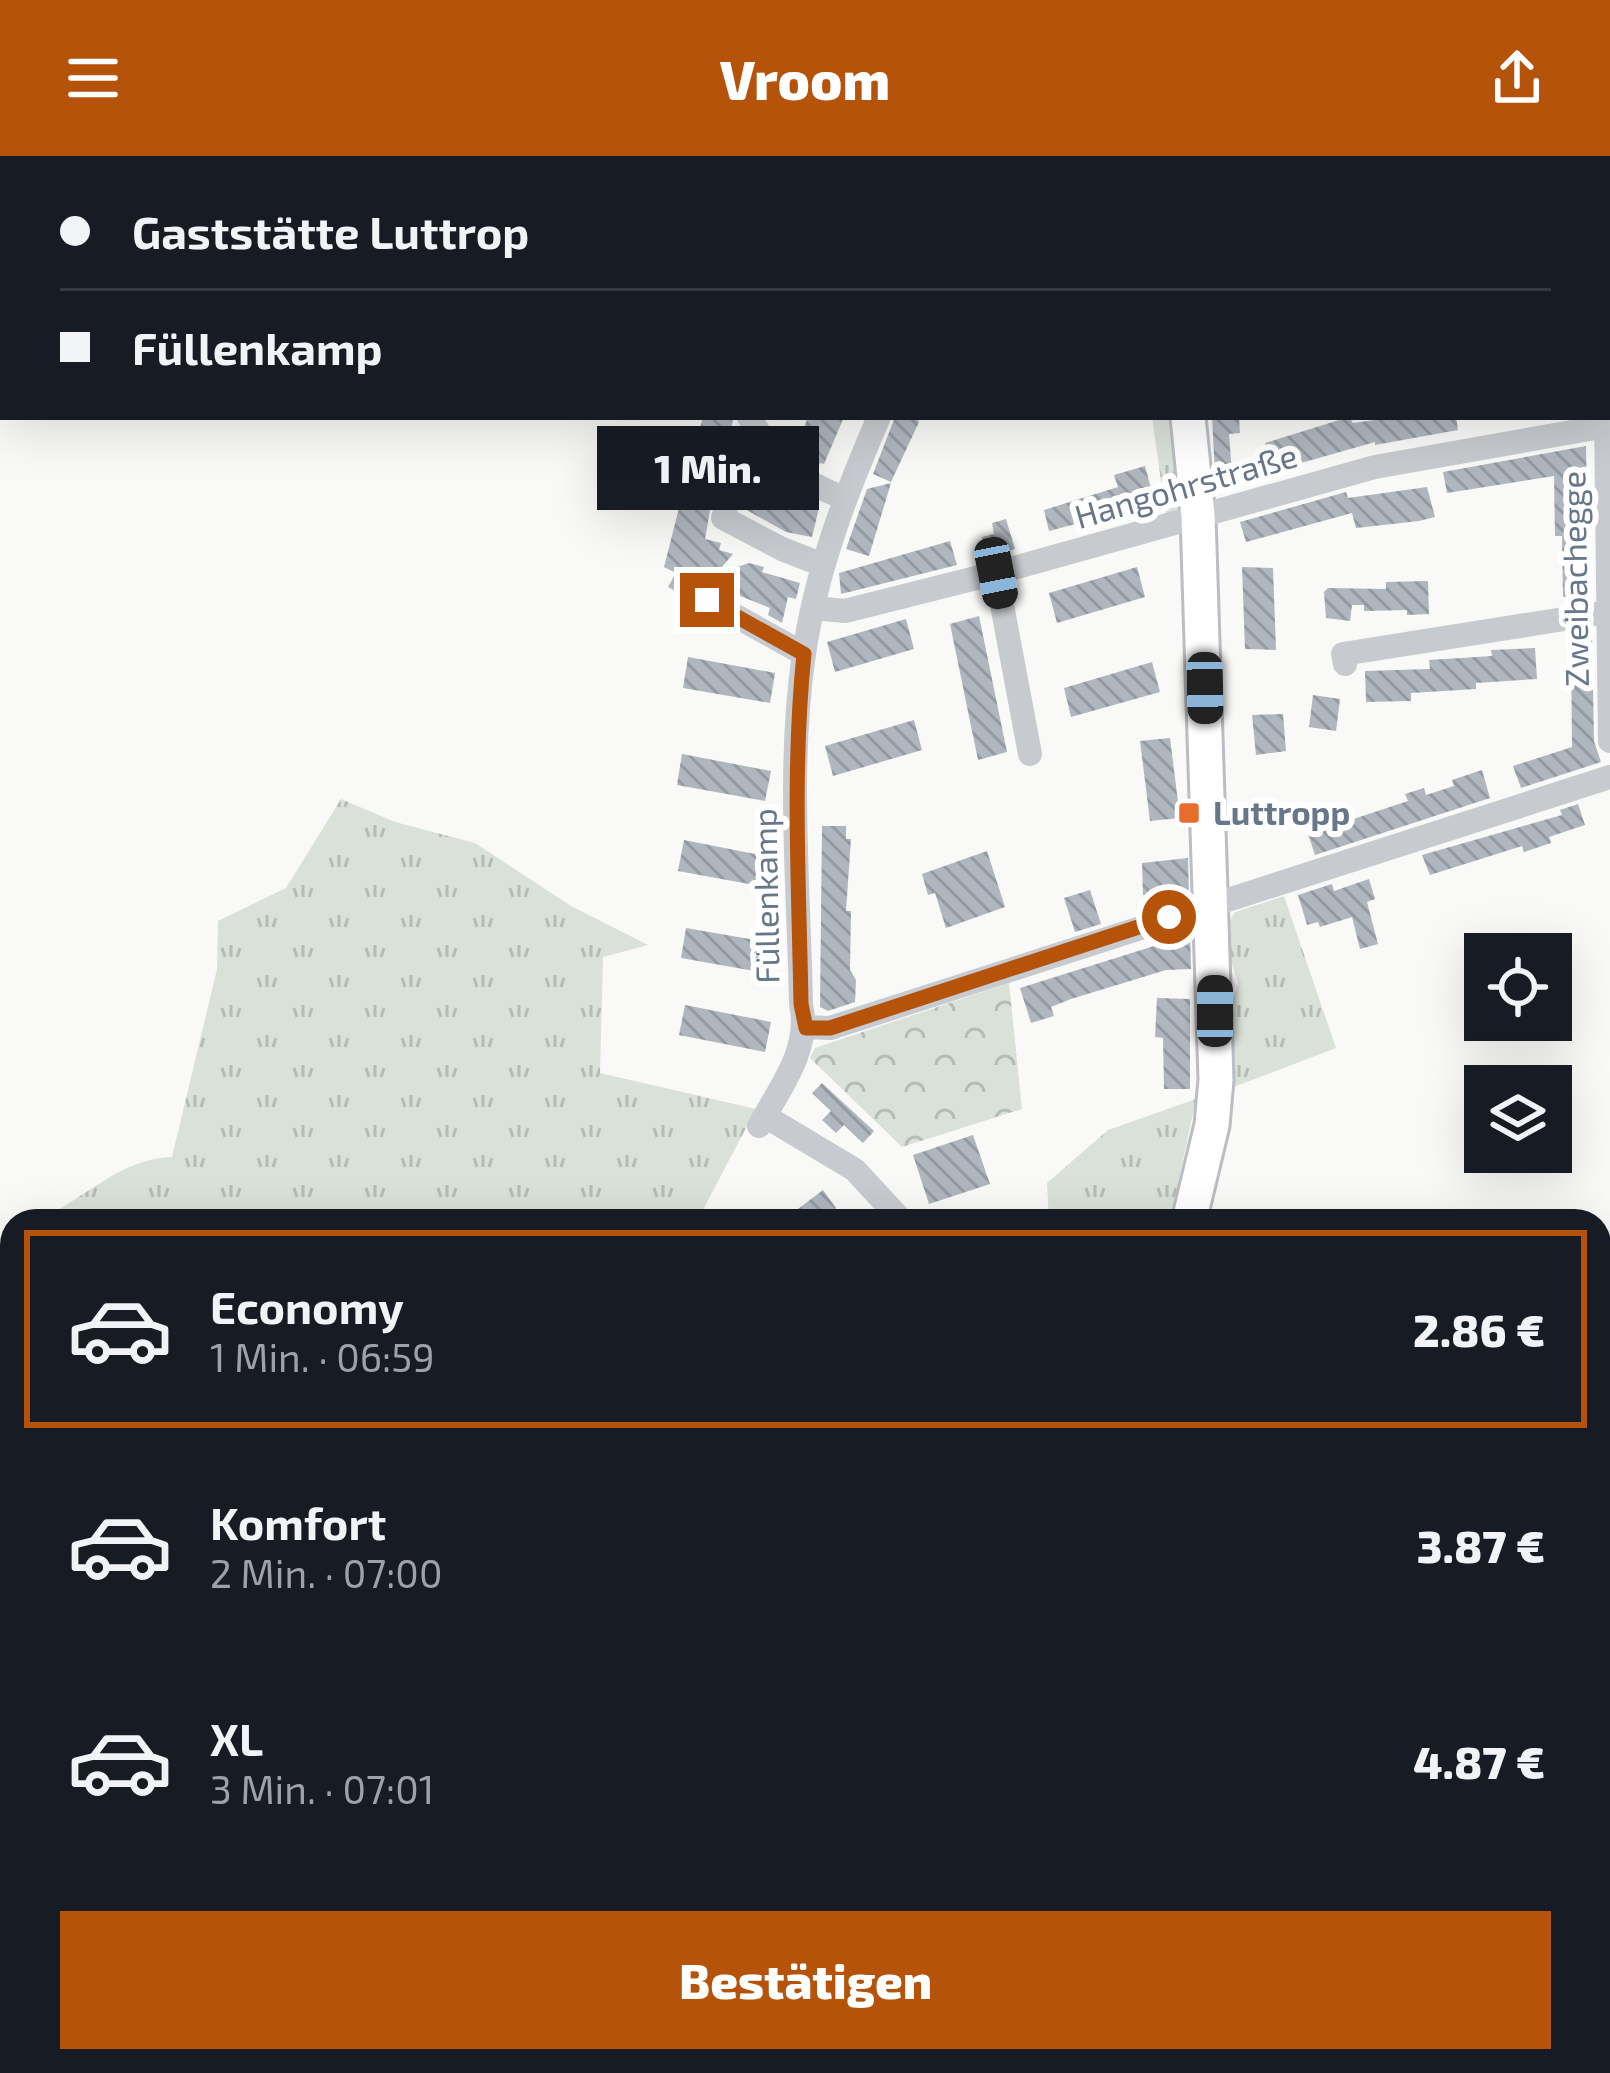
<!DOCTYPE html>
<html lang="de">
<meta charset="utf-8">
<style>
body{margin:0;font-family:"Exo 2",sans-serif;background:#20242c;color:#f1f3f6;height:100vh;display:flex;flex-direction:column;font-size:45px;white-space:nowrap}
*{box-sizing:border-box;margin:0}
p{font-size:39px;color:#9ea1a6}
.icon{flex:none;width:66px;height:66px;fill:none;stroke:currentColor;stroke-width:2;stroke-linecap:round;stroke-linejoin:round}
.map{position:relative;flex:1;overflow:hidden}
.drawer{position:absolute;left:0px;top:1053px;width:1611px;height:864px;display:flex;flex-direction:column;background:#171b24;border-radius:36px 36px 0 0;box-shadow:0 12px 48px #0002}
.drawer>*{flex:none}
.banner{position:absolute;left:0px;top:0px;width:1611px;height:264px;box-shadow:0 12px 48px #0002;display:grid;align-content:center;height:264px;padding:0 60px;background:#171b24}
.fabs{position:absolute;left:1464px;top:777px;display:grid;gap:24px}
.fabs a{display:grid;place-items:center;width:108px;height:108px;border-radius:0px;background:#171b24;box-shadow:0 12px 48px #0002;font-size:60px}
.end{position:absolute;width:54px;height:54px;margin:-27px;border:15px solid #b45309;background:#fff;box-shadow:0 0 0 6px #fff}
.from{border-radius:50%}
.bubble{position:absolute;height:84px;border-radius:0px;background:#171b24;box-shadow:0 12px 48px #0002;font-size:39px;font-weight:800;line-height:84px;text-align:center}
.car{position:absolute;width:36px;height:72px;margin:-36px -18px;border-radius:15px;box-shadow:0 0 9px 3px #0007;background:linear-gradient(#222 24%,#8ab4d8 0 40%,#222 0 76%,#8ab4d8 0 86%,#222 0)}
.banner b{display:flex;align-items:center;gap:42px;height:114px;font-size:45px}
.banner b+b{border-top:3px solid #363941}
.banner i{width:30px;height:30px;background:#f1f3f6}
ul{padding:21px 0 0;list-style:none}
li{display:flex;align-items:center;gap:36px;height:198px;margin:0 24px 18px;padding:0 36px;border:6px solid transparent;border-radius:0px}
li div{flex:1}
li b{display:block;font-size:45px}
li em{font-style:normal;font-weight:800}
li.on{border-color:#b45309}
li>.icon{width:108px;height:108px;stroke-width:1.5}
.button{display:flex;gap:24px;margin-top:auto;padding:24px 60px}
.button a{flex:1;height:138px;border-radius:0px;background:#b45309;color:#fff;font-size:48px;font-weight:800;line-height:138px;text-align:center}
header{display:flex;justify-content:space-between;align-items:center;height:156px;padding:0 60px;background:#b45309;color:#fff;font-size:54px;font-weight:800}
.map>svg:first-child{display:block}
.built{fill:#e7e8e8}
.industrial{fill:url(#industrial-furrows)}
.grass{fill:url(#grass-tufts)}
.forest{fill:url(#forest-crowns)}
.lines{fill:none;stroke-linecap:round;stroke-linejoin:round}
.stream{stroke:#c2cad0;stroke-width:4.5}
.building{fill:url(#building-back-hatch)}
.major-casing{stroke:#babdc2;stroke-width:39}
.minor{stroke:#c7cace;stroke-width:24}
.major{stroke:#fff;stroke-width:33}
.route{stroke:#b45309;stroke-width:15}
.poi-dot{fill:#e66d2b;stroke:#fff;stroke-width:4.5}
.labels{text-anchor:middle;stroke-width:12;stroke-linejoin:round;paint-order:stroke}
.street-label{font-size:33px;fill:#687689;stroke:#fff}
.poi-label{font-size:33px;font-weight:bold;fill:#687689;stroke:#fff;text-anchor:start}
</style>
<header><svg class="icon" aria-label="menu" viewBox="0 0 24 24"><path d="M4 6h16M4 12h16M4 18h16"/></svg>Vroom<svg class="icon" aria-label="share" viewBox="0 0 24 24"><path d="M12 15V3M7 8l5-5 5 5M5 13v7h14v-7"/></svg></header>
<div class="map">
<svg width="1610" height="1917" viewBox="0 0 1610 1917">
<defs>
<pattern id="industrial-furrows" width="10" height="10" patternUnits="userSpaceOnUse" patternTransform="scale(3)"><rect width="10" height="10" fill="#e7e8e8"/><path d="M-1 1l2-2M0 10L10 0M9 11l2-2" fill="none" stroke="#bfc1c2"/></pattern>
<pattern id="grass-tufts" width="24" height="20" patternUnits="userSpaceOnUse" patternTransform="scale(3)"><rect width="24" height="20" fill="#dae1d8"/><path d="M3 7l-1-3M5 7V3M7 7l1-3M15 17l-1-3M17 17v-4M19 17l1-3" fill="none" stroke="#b5bbb5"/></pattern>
<pattern id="forest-crowns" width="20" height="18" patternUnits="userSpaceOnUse" patternTransform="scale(3)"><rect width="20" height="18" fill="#dae1d8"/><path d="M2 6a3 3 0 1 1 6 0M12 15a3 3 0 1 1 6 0" fill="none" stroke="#b5bbb5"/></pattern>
<pattern id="building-back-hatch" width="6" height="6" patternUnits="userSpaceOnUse" patternTransform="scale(3)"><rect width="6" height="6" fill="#b0b6be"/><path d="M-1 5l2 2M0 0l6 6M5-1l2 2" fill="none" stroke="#9399a0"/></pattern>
</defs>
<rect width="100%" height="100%" fill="#f9f9f7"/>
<path class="built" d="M0,1567h12v338h855l2,12h-869z"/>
<path class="industrial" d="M0,1567h12v239h-12z"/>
<path class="grass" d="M1152,261h34l10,98 -30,1z
M341,643l54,23 80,21 96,63 77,39 -45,12 -3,116 156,36 -59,112h-662c51,-21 82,-62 137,-64l45,-188 1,-48 68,-33z
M1284,740l52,152 -105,40 -2,-77 9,-28 -8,-25v-38l5,-8z
M1196,943l-26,122h-121l-2,-38 61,-53z
M0,1259h12v173l-12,-1z"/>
<path class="forest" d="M1009,827l13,126 -120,38 -92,-89 5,-10z
M0,1436l12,1v130l-12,-1z
M867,1905h152v12h-150z"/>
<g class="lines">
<path class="stream" d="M0,1228l12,2"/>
</g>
<path class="building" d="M703,261h30l-4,33 22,6 -3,15 -11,13 -13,-2 -11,11 -8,46 16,4 -2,7 14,4 -17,20 33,-11 15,4 -2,5 38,11 -4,16 -8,-2 -6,26 -14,-8 2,-7 -45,-18 1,-4 -35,-9 -10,17 -13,-7 8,-14 -12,-6 15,-59 -12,-3 4,-15 5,2 11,-14z
M808,261h36l-20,47 -4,-1 -2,5 -23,-18z
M895,261h22l2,5 -28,60 -18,-8z
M1212,261h27l1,16 -11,1 3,39 -17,2z
M1349,261l4,6 44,-6h59l2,13 -83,15v-3l-102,29 -8,-28z
M1586,290l3,150 -26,1 -1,-61h-7l-1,-60 -107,17 -4,-21z
M1145,310l8,30 -45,12 2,7 -61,16 -5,-21 74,-23 -4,-12z
M891,327l-22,73 -23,-7 21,-60z
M761,328l15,4 -2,7 45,13 -7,29 -26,-5 -43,-24v-18z
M1427,331l8,30 -16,4 -63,7 -4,-15 -106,29 -6,-20 106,-30 2,6z
M1006,363l9,30 -28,8 -5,-20 12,-3 -2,-11z
M950,385l7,24 -116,29 -2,-21z
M1137,411l8,30 -88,26 -8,-30z
M1242,411l31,1 3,82 -31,-1z
M1428,425l1,33 -22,1v-5l-43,1v-6h-12l-2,16 -24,-3 -2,-26 4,-4 58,1v-7z
M979,460l28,136 -29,8 -28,-136z
M906,463l8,30 -79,23 -8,-30z
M1592,477l2,108 7,21 -80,26 -8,-22 59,-19 -1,-106h5l-1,-7z
M1535,492l2,31 -61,4v6l-65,4v8l-45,1 -1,-31 65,-2 -1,-9 63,-4 -1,-6z
M688,501l87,16 -5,30 -87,-15z
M1152,506l8,30 -89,25 -7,-29z
M1313,539l27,4 -4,32 -27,-4z
M1283,558l3,37 -30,4 -4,-40z
M914,564l8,30 -89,26 -8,-30z
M1170,582l10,80 -30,3 -10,-80z
M682,598l89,17 -6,30 -88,-16z
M1482,614l8,28 -175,57 -7,-21 100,-33 -3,-7 19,-6 2,7 28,-9 -2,-6z
M1578,648l7,21 -36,12 2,6 -27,9 -2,-6 -92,29 -8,-20 140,-40 -2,-5z
M822,670h24v13h5l-5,72h5l-1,59 6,10 -1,22 -27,9 -8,-4z
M684,684l87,17 -6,30 -87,-16z
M987,695l18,56 -59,21 -11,-35 -7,2 -6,-21z
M1188,702l1,36 -46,1 -1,-32z
M1369,723l6,20 -8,3 11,42 -18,5 -8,-32 -32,10 -2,-5 -11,3 -9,-30 34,-11 2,7z
M1090,734l11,34 -26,8 -11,-34z
M686,772l86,15 -6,30 -85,-15z
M1190,773l1,40 -25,1 -95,29 -20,8 3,9 -23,7 -11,-35 134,-42 -1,-5z
M1157,842l33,1v90h-26l-1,-51 -8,-1z
M685,849l86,17 -6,30 -86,-17z
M822,927l52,48 -11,12 -19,-18 -8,8 -14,-13 9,-9 -19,-18z
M973,979l17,49 -61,20 -16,-49z
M823,1034l13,18 -6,5 6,8h-35l-7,-9z"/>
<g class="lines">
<defs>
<path id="major" d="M1159,0l1,3
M1188,261l10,99 18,564 -4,45 -23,96
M1034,1905l1,12"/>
</defs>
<use href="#major" class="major-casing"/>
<path class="minor" d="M959,3v-3
M1608,153l2,-28
M749,261c25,42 50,65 96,81
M1606,261l4,324
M729,342l-6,20 59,31 41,16
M996,417l34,181
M707,444l97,54
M813,452l32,3 151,-38 379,-106 231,-41
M1345,508l-2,-10 265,-42
M806,871l24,1 780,-251
M765,960l90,54 47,51
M759,970c21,-38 52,-77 42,-122 -2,-115 -14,-236 3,-350 12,-83 42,-161 75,-237
M0,1841l12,1
M87,1905l1,12
M594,1905l10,12"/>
<use href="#major" class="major"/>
</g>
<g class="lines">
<path class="route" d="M707,444l97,54c-12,116 -5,233 -3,350l5,24h24l339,-111"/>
</g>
<rect class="poi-dot" x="1177" y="645" width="24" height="24" rx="6"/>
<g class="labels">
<g class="street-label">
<text transform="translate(1186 330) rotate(-16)" y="12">Hangohrstraße</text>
<text transform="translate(1575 423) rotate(-91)" y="12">Zweibachegge</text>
<text transform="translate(766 740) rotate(-91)" y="12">Füllenkamp</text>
</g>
<g class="poi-label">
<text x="1213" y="669">Luttropp</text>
</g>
</g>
</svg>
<div class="fabs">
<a><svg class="icon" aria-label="locate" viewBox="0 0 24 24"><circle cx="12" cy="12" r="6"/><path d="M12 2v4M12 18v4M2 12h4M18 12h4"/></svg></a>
<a><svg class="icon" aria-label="layers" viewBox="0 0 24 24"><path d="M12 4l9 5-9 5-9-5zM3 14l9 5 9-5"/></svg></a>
</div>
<i class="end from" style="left:1169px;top:761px"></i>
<i class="end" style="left:707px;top:444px"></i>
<div class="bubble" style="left:597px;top:270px;width:222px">1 Min.</div>
<i class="car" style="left:996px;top:417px;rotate:169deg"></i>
<i class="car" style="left:1205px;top:532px;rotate:179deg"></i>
<i class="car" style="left:1215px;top:855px;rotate:0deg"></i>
<div class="banner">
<b><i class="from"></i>Gaststätte Luttrop</b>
<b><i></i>Füllenkamp</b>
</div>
<section class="drawer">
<ul>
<li class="on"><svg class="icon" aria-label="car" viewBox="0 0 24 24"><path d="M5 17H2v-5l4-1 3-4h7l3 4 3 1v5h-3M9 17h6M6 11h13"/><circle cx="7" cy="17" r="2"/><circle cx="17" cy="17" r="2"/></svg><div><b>Economy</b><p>1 Min. · 06:59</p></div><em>2.86 €</em></li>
<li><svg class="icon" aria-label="car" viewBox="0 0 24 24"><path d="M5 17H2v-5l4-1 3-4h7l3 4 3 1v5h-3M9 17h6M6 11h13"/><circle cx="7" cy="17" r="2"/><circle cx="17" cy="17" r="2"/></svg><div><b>Komfort</b><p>2 Min. · 07:00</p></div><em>3.87 €</em></li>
<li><svg class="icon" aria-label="car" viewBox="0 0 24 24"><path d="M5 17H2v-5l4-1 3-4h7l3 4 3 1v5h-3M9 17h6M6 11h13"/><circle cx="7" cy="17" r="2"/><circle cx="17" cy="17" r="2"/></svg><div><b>XL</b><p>3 Min. · 07:01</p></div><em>4.87 €</em></li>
</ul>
<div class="button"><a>Bestätigen</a></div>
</section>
</div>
